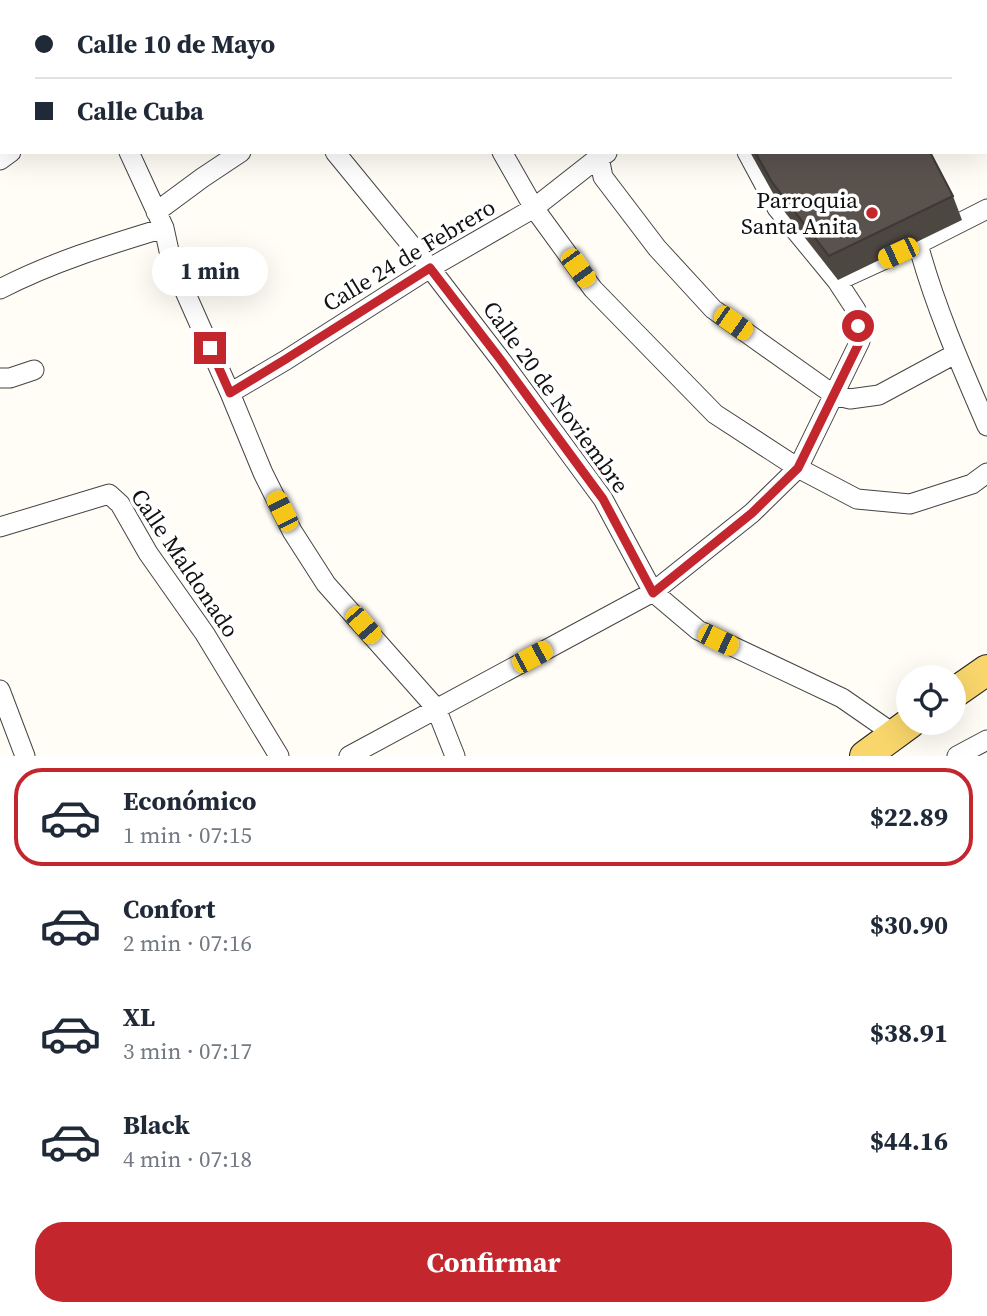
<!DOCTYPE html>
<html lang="es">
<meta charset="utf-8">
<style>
body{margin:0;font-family:"Source Serif 4",serif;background:#f2f2f3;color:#1f2937;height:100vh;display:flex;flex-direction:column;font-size:26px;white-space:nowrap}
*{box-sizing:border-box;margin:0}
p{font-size:23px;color:#747a83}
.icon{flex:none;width:38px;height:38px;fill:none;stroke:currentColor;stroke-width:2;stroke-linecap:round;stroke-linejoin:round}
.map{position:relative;height:756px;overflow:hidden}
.sheet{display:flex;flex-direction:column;background:#fff;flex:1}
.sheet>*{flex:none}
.top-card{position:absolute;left:0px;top:0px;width:987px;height:154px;box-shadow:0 7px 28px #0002;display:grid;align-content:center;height:154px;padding:0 35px;background:#fff}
.fabs{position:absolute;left:896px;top:665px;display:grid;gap:14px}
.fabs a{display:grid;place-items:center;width:70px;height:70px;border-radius:50%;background:#fff;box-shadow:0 7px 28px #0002;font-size:35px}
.end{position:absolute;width:32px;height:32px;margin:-16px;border:9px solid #c4262e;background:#fff;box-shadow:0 0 0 4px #fff}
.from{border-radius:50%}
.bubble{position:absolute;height:49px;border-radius:24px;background:#fff;box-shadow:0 7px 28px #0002;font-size:23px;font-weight:700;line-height:49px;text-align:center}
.car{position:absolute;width:21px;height:42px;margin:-21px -10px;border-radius:9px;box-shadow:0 0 5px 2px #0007;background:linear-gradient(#f5c518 24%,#345 0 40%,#f5c518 0 76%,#345 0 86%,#f5c518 0)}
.top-card b{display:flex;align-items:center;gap:24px;height:66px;font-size:26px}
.top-card b+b{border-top:2px solid #e0e1e3}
.top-card i{width:18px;height:18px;background:#1f2937}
ul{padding:12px 0 0;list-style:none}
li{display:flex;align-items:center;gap:21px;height:98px;margin:0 14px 10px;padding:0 21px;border:4px solid transparent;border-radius:28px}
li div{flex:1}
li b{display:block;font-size:26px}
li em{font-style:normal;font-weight:700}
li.active{border-color:#c4262e}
li>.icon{width:63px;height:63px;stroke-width:1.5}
.button{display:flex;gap:14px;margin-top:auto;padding:14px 35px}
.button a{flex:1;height:80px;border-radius:28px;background:#c4262e;color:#fff;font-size:28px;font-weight:700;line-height:80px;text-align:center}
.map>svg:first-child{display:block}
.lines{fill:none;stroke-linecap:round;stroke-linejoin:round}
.street-casing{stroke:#444;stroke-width:21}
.primary-casing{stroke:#222;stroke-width:32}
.street{stroke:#fff;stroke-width:19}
.primary{stroke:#f9d66b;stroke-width:30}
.wall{fill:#4d4742}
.building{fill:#5a524d;stroke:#3f3936;stroke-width:2}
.route{stroke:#c4262e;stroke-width:9}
.poi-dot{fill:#c4262e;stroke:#fff;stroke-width:2.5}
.labels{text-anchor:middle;stroke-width:7;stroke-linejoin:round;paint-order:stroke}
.poi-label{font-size:23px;fill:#111;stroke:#fff;text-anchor:end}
.street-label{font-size:23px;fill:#111;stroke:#fff}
</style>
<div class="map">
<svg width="987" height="756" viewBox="0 0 987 756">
<rect width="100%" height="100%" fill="#fffdf5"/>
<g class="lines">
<defs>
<path id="street" d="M61,0l1,2
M219,0l2,2
M689,0l1,2
M816,0l1,2
M876,0l1,2
M443,2l2,-2
M518,2v-2
M588,2v-2
M985,105l2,2
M129,152l35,76 7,32 59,133 33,80 29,58 34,53 110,124 19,48
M335,152l95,116 70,91 103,140 50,93 45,38 144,68 52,36
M502,152l32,56 59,81 122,125 83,54 59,31 53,5 62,-20 15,-11
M598,152l5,25 54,71 56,61 121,86 16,4 29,-4 76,-41
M0,160l11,-8
M156,212l46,-34 39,-26
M918,244c17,63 43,122 69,182
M837,281l81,-37 69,-35
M0,289c52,-27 108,-44 164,-61
M0,378h10l24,-8
M230,393l56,-33 144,-92 104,-60 65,-51 8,-4
M0,527l109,-33 11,10 28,49 57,81 74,122
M0,690l25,66
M349,756l304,-164 99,-79 46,-45 62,-127 -4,-31 -19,-29 -60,-73 -30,-56
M957,756l30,-16"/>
<path id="primary" d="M954,693l33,-23
M865,756l45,-33"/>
</defs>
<use href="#street" class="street-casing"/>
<use href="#primary" class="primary-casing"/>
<use href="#street" class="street"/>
<use href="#primary" class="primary"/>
</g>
<path class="wall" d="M750,152h180l23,44 9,24 -124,60 -58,-74z"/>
<path class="building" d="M755,152h175l23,44 -124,60 -57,-74z"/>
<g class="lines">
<path class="route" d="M210,348l20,45 56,-34 144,-91 70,91 103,140 50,94 99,-80 46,-45 62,-127 -2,-15"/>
</g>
<circle class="poi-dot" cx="872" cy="213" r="7"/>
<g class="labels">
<g class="poi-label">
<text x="858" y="208">Parroquia<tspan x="858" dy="26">Santa Anita</tspan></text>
</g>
<g class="street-label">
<text transform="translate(409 255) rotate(-31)" y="8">Calle 24 de Febrero</text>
<text transform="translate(556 397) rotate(54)" y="8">Calle 20 de Noviembre</text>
<text transform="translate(185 563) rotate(56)" y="8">Calle Maldonado</text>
</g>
</g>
</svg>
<div class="fabs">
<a><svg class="icon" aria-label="locate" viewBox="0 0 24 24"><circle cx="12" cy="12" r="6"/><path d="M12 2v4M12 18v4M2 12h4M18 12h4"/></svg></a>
</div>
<i class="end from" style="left:858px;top:326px"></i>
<i class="end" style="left:210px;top:348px"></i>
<div class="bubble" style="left:152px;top:247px;width:116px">1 min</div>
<i class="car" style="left:898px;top:253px;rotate:245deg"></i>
<i class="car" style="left:578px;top:268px;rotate:144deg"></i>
<i class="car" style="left:733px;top:323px;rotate:125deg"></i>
<i class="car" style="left:282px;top:511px;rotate:333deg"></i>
<i class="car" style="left:363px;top:625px;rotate:139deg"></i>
<i class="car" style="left:718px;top:640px;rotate:116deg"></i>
<i class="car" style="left:532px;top:657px;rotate:62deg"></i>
<div class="top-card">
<b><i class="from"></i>Calle 10 de Mayo</b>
<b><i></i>Calle Cuba</b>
</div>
</div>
<section class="sheet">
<ul>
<li class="active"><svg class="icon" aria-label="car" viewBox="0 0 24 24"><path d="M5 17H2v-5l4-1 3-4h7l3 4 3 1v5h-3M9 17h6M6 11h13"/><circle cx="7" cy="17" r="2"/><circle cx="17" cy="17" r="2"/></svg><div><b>Económico</b><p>1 min · 07:15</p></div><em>$22.89</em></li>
<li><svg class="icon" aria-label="car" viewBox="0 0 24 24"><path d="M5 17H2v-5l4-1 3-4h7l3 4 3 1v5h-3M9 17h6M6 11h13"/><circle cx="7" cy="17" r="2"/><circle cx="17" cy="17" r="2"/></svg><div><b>Confort</b><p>2 min · 07:16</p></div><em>$30.90</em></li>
<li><svg class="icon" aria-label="car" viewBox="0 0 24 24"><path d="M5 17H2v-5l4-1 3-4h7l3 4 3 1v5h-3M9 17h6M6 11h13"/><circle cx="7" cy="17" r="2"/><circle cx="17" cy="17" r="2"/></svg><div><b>XL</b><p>3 min · 07:17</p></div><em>$38.91</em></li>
<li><svg class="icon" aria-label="car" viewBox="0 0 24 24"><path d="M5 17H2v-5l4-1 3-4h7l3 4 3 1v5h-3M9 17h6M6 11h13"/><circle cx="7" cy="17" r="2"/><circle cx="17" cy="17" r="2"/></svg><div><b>Black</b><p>4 min · 07:18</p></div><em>$44.16</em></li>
</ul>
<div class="button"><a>Confirmar</a></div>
</section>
